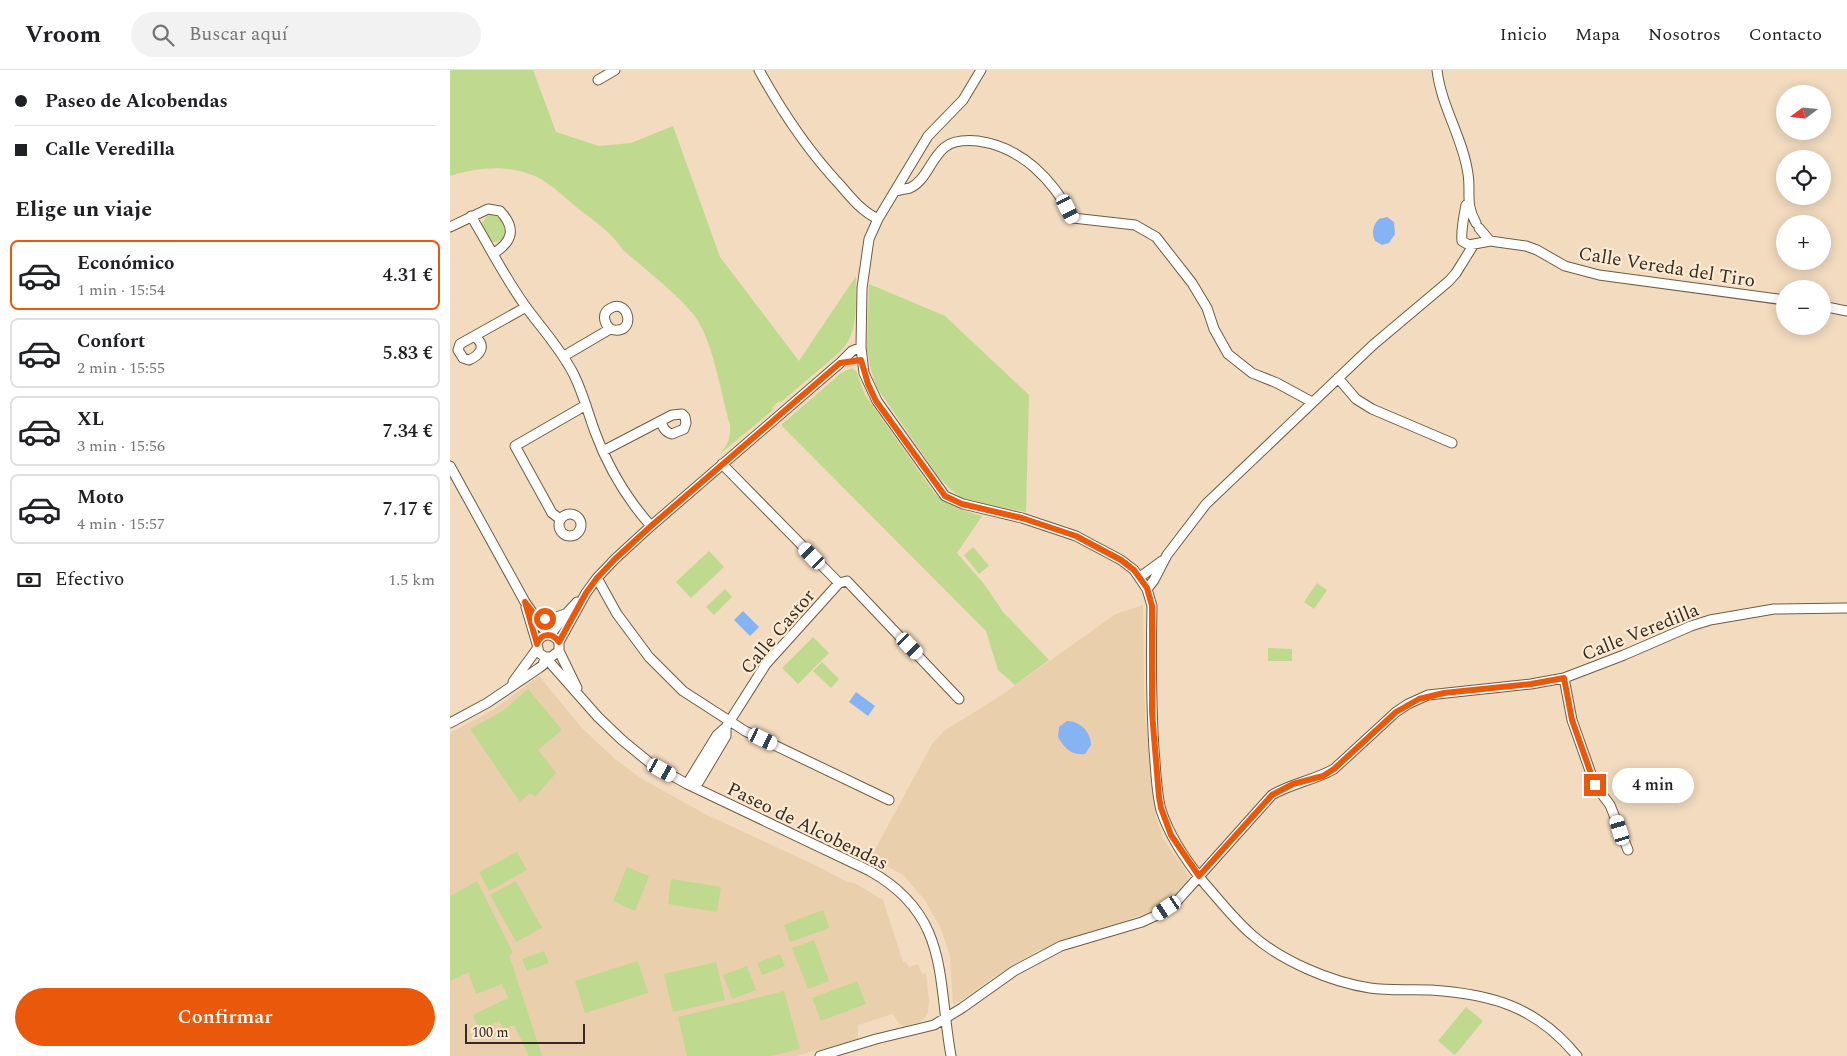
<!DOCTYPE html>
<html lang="es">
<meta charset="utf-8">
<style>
body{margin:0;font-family:Spectral,serif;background:#f2f2f2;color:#202124;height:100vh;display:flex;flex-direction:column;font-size:19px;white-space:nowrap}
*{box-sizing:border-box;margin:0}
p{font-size:16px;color:#757577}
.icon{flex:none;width:28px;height:28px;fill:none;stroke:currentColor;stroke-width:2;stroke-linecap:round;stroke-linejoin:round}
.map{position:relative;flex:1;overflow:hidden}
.side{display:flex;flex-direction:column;background:#fff;width:450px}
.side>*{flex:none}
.guide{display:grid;align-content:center;height:110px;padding:0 15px;background:#fff}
.needle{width:32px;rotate:254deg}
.tools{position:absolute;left:1326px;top:15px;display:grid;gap:10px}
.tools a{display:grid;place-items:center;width:55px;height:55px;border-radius:50%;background:#fff;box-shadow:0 2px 12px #0003;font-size:25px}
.scale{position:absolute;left:15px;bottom:12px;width:120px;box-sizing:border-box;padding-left:5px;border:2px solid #342c21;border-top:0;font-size:14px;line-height:18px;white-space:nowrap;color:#342c21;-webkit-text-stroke:4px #fce9d2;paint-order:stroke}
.end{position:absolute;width:22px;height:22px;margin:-11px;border:6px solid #ea580c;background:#fff;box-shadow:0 0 0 2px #fff}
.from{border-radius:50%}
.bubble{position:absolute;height:35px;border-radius:18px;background:#fff;box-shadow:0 2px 12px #0003;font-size:16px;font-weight:600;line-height:35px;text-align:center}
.car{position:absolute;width:15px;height:30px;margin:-15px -8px;border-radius:6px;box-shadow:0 0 4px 1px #0007;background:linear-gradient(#fff 24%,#345 0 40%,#fff 0 76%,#345 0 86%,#fff 0)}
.guide b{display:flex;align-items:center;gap:18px;height:48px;font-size:19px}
.guide b+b{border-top:1px solid #e0e0e0}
.guide i{width:12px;height:12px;background:#202124}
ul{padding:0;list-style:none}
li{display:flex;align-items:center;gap:15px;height:70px;margin:0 10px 8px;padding:0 5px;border:2px solid #e0e0e0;border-radius:8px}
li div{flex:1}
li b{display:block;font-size:19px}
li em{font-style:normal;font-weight:600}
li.selected{border-color:#ea580c}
li>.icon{width:45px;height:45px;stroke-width:1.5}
h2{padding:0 15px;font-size:22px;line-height:60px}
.pay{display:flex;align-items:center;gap:12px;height:55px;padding:0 15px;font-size:19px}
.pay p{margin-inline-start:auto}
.cta{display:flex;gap:10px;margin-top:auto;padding:10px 15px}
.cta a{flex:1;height:58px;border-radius:30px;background:#ea580c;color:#fff;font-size:20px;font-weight:600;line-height:58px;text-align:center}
header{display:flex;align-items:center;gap:30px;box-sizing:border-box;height:70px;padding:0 25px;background:#fff;border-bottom:1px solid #e0e0e0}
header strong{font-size:24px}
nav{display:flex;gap:28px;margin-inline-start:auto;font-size:18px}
.search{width:350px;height:45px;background:#f2f2f2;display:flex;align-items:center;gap:12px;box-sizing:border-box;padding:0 18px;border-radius:28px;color:#757577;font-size:19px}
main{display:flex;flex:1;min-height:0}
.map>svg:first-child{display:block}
.built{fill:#eacfac}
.green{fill:#bfd98f}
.water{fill:#86b3f4}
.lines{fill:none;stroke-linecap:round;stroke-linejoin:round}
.minor-casing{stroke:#6f5c42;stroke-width:11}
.minor{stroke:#fff;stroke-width:9}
.route{stroke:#ea580c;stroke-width:6}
.labels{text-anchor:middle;stroke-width:4.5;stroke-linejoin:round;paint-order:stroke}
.street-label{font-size:19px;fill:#342c21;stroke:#fce9d2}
</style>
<header>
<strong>Vroom</strong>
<div class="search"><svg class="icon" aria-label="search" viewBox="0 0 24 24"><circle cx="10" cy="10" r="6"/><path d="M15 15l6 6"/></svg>Buscar aquí</div>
<nav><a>Inicio</a><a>Mapa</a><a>Nosotros</a><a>Contacto</a></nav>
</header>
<main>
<section class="side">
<div class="guide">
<b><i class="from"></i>Paseo de Alcobendas</b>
<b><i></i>Calle Veredilla</b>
</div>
<h2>Elige un viaje</h2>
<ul>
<li class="selected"><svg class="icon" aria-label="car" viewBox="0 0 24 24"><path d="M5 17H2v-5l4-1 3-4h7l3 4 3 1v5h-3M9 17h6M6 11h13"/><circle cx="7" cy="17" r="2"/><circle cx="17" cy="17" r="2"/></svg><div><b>Económico</b><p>1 min · 15:54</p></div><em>4.31 €</em></li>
<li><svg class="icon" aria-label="car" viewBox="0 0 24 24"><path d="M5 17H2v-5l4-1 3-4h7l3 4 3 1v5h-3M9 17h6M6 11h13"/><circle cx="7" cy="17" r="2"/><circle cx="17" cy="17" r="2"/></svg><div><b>Confort</b><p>2 min · 15:55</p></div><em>5.83 €</em></li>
<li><svg class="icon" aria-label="car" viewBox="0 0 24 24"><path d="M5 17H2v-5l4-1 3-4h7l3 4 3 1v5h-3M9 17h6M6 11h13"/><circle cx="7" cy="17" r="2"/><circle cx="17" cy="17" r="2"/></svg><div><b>XL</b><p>3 min · 15:56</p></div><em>7.34 €</em></li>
<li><svg class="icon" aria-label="car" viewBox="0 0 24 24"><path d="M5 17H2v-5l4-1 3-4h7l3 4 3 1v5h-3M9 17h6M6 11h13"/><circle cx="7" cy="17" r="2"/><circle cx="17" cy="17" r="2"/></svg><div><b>Moto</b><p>4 min · 15:57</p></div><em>7.17 €</em></li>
</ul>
<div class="pay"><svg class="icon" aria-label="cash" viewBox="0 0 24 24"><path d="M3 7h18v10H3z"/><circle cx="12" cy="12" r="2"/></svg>Efectivo<p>1.5 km</p></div>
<div class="cta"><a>Confirmar</a></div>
</section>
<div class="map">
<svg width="1397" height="986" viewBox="0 0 1397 986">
<rect width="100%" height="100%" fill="#f2dbbf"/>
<path class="built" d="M693,535l1,82 2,37 10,93 8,23 25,36 -2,6 -14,15 -11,9 -17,8 -106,36 -41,24 -36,26 -9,4 -3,-48 -9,-27 -16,-29 -22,-25 -32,-18 61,-113 12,-13 53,-33 119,-84z
M89,606l43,52 16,15 18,17 26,19 63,35 112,52 30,16h3l6,2 27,16 20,62h3l3,5 9,-3 4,10 4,-1 3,28 -1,11 -3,6 -5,4 -16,4 -5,-2 -6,-10 -35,11v14l-62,17h-346v-323l44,-24z"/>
<path class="green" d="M0,0h83l23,62 43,14 32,-3 42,-17 47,131 79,104 57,-85c-1,26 4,55 -15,75l-61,52 -1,-2 -7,7 1,2 -53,44c8,-10 11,-16 10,-29 -9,-31 -17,-85 -36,-110 -19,-23 -48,-45 -71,-65 -11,-17 -27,-28 -43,-40 -13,-10 -27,-25 -43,-33 -27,-13 -59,-10 -87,-1z
M40,145c11,0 14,8 16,17 -3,7 -6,10 -14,10l-9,-10 -1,-9 5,-7z
M419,214l76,32 84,79 -3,117 -62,-12 -15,-12 -10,-11 -62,-89 -6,-18 -4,-22z
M402,298l4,3 9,24 70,99c14,12 29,17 47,22l-25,37 27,31 20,29 45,47 -34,25 -17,-15 -12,-39 -205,-206 60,-52z
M523,477l16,19 -10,8 -15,-19z
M259,481l15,16 -33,31 -15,-16z
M867,513l10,7 -13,19 -10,-7z
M275,519l7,8 -18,18 -8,-8z
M363,567l16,16 -31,31 -16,-16z
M818,578l24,1v12h-24z
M372,592l17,17 -8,9 -18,-17z
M78,619l34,41 -24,20 18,23 -21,24 -5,-4 -10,9 -50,-73 34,-19z
M67,782l10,18 -38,21 -10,-19z
M177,797l22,9 -14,35 -22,-10z
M221,809l50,8 -4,25 -49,-8z
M27,811l36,72 -4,2 33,101h-13l-15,-31 -10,4 -5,-8 -19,10 -7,-16 35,-17 -6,-14 -26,10 -7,-19 1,-3 -20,9v-85z
M66,811l26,47 -26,14 -26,-47z
M373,840l6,17 -2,2 -37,13 -6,-17z
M364,870l15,41 -21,8 -16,-41z
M94,881l5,12 -22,8 -5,-12z
M330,884l5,12 -23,9 -5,-12z
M188,891l10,32 -63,20 -10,-32z
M266,892l9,38 -52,12 -9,-38z
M297,896l9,24 -24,9 -9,-24z
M407,911l9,23 -45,17 -9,-23z
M334,921l16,58 -29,7h-84l-9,-39z
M1016,937l17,14 -28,34 -17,-14z"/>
<path class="water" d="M937,147l7,5 1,12 -6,9 -7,2 -7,-4c-4,-8 -2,-16 4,-22z
M293,541l16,16 -9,9 -16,-16z
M406,622l19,14 -7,10 -19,-14z
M617,651c13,0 24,11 24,24l-6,9c-13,2 -21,-6 -27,-17l1,-10z"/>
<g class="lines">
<defs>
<path id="minor" d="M309,0c23,42 49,81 82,116 11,13 21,25 37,33
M531,0l-18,30 -35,36 -50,83 -9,20 -7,49 -1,59 3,26 13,28 68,95 18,8 59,14 54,18 45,24 13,10 13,19 5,17c-1,48 -1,96 2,144 2,20 2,41 7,60 9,28 26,52 44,74 15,17 29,35 46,50 30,27 80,48 119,54 20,3 41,1 61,2 61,4 106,17 146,66
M987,0c4,36 26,68 31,104 3,19 -3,30 8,49
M148,10l17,-10
M445,121c5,-1 10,-2 15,-3 16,-7 21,-30 35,-41 9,-7 22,-7 33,-6 44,6 75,39 95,77l62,7 21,12 36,46 15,25 7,21 14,25 24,19 25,10 35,19
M1016,135c-2,10 -5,28 -4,36l7,4 21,-4 -11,-13
M21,146c18,30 34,62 55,91 16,22 35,42 48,68 9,18 14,38 21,57 13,35 31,66 56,94
M0,157l38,-18 12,2c17,18 12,31 -7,43
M1040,171l36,5 11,4 28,16 34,9 186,25
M1372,236l25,5
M25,267c12,9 5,18 -6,23l-6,-2 -5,-8 2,-6 66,-37
M114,286l46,-27c27,8 20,-31 1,-21 -10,5 -7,15 -1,21
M888,308l18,21 16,10 80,34
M153,381l69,-36 10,-1 3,3 1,6 -2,6 -12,5c-7,-2 -9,-6 -11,-13
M272,394l117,119 8,-2 112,118
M0,396l75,136 23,33
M109 455a11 11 0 1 1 22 0a11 11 0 1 1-22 0Z
M110,449l-8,-6 -37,-67 71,-41
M690,507l22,-16
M147,508l20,36 32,43 34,34 62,40 144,69
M697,519l7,-9 13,-25 39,-51 167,-159 76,-64 7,-8 18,-29
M76,537l11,37
M85,545c12,5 18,4 30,-1
M100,565l16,-21 11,-12
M109,572l27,-49 11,-15 18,-19 36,-33 189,-163 12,-12 9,-4
M109,581l18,37
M95,587h6l8,-6v-9c-7,-10 -18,-9 -22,2l2,9 6,4 53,60 24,23 28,23 37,21 183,87c80,45 67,107 81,185
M1114,608l8,42 23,65 15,20 18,45
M63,612l24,-33
M0,653l37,-20 52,-35 4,-3 2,-8
M237,714l30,-49 9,-8 40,-63 73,-81
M245,718l31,-52v-9
M370,986l56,-17 58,-14 28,-17 52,-37 47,-25 81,-24 13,-6 23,-16 94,-105c20,-12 43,-15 62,-26l62,-57 12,-8 20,-9 103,-11 33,-6 60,-23 67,-29 19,-6 64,-11 73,-1"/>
</defs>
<use href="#minor" class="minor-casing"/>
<use href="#minor" class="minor"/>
</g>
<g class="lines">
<path class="route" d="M95,549l-10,-4 -10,-13 12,42c4,-11 15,-12 22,-2l27,-49 11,-15 18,-19 36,-33 189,-163 21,-3 7,24 8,17 69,95 17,8 60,14 54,18 45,24 13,10 13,18 5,18v106l7,85 2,11 10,27 28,41 73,-81 21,-11 30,-8 11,-7 62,-57 23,-13 25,-6 87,-9 33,-6 8,42 23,65"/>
</g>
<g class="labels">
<g class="street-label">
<text transform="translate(1217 196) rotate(9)" y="7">Calle Vereda del Tiro</text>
<text transform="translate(327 561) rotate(-50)" y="7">Calle Castor</text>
<text transform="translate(1190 561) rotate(-22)" y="7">Calle Veredilla</text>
<text transform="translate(358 755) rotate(26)" y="7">Paseo de Alcobendas</text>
</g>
</g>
</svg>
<div class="tools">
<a><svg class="needle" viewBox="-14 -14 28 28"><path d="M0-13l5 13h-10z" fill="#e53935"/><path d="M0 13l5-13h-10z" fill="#757577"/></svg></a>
<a><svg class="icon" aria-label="locate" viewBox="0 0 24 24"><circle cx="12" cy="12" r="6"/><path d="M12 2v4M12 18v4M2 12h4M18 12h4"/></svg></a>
<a>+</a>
<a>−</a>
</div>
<div class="scale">100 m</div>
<i class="end from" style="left:95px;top:549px"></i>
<i class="end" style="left:1145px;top:715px"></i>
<div class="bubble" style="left:1162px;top:698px;width:82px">4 min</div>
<i class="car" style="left:618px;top:139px;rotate:153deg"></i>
<i class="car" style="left:362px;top:486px;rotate:316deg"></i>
<i class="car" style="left:460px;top:576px;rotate:136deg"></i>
<i class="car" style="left:313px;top:669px;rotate:116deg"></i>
<i class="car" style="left:212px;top:700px;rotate:119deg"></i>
<i class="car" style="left:1170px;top:760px;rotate:343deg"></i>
<i class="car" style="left:717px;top:838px;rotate:236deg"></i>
</div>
</main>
